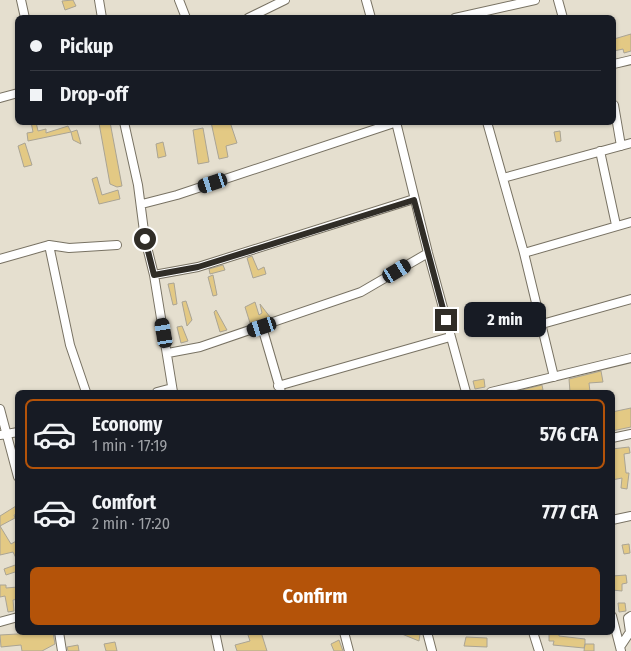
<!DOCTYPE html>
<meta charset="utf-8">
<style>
body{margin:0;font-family:"Fira Sans Condensed",sans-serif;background:#20242c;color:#f1f3f6;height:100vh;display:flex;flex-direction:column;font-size:19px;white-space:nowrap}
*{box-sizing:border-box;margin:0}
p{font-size:16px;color:#9ea1a6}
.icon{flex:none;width:28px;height:28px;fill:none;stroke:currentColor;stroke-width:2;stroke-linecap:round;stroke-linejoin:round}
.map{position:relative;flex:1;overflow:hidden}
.drawer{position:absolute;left:15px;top:390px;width:600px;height:245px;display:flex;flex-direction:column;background:#171b24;border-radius:8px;box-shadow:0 1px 4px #0004}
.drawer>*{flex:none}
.guide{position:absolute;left:15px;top:15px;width:601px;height:110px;border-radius:8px;box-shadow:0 1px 4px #0004;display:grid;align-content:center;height:110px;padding:0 15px;background:#171b24}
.end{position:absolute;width:22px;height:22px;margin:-11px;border:6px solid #302d27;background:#fff;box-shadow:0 0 0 2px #fff}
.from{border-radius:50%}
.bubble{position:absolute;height:35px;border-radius:8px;background:#171b24;box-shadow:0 1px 4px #0004;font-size:16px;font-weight:700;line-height:35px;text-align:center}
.car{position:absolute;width:15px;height:30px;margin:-15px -8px;border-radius:6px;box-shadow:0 0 4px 1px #0007;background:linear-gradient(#222 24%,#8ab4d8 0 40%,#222 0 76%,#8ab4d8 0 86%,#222 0)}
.guide b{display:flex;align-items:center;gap:18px;height:48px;font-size:19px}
.guide b+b{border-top:1px solid #363941}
.guide i{width:12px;height:12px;background:#f1f3f6}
ul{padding:9px 0 0;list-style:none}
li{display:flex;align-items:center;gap:15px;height:70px;margin:0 10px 8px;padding:0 5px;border:2px solid transparent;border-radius:8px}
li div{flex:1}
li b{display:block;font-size:19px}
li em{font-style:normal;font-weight:700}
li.on{border-color:#b45309}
li>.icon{width:45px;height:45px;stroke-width:1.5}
.primary-button{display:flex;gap:10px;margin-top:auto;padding:10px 15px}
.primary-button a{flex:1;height:58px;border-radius:8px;background:#b45309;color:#fff;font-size:20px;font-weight:700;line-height:58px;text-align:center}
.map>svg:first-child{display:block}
.building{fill:#e3c984;stroke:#aaa494}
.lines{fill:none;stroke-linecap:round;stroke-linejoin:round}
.minor-casing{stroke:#787263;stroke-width:10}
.minor{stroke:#fff;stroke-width:8}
.route{stroke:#302d27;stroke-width:6}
</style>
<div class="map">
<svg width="631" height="651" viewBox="0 0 631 651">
<rect width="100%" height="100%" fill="#e5dfcf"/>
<path class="building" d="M73,0l3,6 -11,4 -3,-9z
M631,34v17l-7,2 -1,-4 -9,2v-12z
M31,122h5l2,9 8,-2v4l22,-7 3,6 -43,9 -1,-8 6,-1z
M102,122h8l12,64 -5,1 -7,-3 -11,-61z
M211,122h19l7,21 -11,3 2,11 -9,2z
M203,128l6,34 -11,2 -5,-34z
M77,130l4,14 -8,-4 -2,-8z
M560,131l1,10 -5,1 -2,-10z
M163,142l3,14 -8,2 -2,-14z
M25,143l7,22 -8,2 -6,-21z
M97,177l5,18 16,-5 2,9 -21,5 -7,-25z
M252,256l6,14 6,-3 2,7 -13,4 -6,-20z
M223,265l2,5 -15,4 -1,-5z
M213,275l4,20 -4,1 -5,-19z
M174,283l3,21 -4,1 -5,-21z
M186,301l6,19 -5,6 -5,-24z
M255,302l4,13 3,-2 -2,-9 10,13 -20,6 -5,-16z
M216,310l11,20 -7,2 -6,-20z
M182,326l6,15 -7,2 -4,-16z
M601,371l2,11 -14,1 1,9h-20l-1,-13z
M484,379l1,8 -10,2 -2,-8z
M542,385l1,5 -26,2v-1z
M631,408v19l-19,4v-19z
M629,447l1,6 -6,1 2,19h3l-2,16 -6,-1 1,-10 -10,2v-31z
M16,506l2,8 -4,1 1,3 -15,8v-10z
M0,526l11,18 7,-4v22l-5,-10 -13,3z
M629,544l1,9 -6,1 -2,-9z
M18,564v7l-12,4 -2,-6z
M626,575l1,8 -5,1v7l-10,-1v-14z
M0,585h6v3l12,-1v12l-5,1 1,11 -6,1 -3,-16 -5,1z
M618,603h7l1,8 -7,1z
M53,632l2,12 -13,7h-20l-1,-6 -20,2 -1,-12z
M247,632h14l6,19h-30l-2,-6 15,-4z
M397,632h17l6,2 -1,7z
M549,632h10v4l26,3v5h9v7h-10l1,-7 -1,4 -31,-3 1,-4h-5z
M466,637l21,1v9l-23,-1z
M339,640l4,11h-9l-3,-7z
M115,642l2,9h-11l-2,-7z
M78,645l1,6h-11l-1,-4z"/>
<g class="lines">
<defs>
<path id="minor" d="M21,0l4,18
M99,0l3,18
M179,0l7,18
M366,0l5,18
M558,0l5,18
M248,18l37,-18
M455,18l80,-18
M614,64l17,-4
M0,98l18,-5
M614,105l7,41
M124,122l14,63 7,54 9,36 19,117
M396,122l32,131 38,139
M487,122l37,131 30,124
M600,151l16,74
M503,178l128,-35
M142,204l35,-9 220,-73
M49,245l21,100 16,47
M524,253l107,-31
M0,259l49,-14 20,3 48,-3
M154,275l44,-8 216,-68
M542,324l89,-25
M262,327l19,65
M168,353l32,-6 161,-55 67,-39
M278,386l172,-49
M157,392l15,-4
M491,392l140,-34
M0,409l18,68
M0,435l18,-3
M612,438l19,-4
M612,520l19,-4
M612,616l8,31
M0,622l18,-5
M59,632l3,19
M215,632l4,19
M344,632l5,19
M427,632l5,19
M533,632l6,19
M621,651l-1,-4 10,-15 -2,-14 3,-2"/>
</defs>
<use href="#minor" class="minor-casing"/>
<use href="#minor" class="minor"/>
</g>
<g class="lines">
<path class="route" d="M145,239l9,36 44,-8 216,-67 32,120"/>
</g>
</svg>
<i class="end from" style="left:145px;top:239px"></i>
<i class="end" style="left:446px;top:320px"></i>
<div class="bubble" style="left:464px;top:302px;width:82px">2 min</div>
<i class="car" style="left:213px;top:183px;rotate:252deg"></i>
<i class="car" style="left:397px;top:271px;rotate:59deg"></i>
<i class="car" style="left:262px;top:327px;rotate:252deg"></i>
<i class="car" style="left:164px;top:333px;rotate:350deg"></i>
<div class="guide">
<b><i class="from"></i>Pickup</b>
<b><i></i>Drop-off</b>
</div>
<section class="drawer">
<ul>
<li class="on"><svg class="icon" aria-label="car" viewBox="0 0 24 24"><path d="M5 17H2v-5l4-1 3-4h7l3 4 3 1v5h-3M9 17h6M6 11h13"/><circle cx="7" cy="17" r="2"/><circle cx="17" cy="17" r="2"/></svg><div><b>Economy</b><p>1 min · 17:19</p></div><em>576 CFA</em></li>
<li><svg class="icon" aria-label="car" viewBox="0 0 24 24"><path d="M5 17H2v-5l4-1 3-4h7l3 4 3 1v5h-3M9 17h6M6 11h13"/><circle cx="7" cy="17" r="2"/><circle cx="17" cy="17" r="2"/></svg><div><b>Comfort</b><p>2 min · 17:20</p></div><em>777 CFA</em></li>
</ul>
<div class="primary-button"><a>Confirm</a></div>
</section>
</div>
